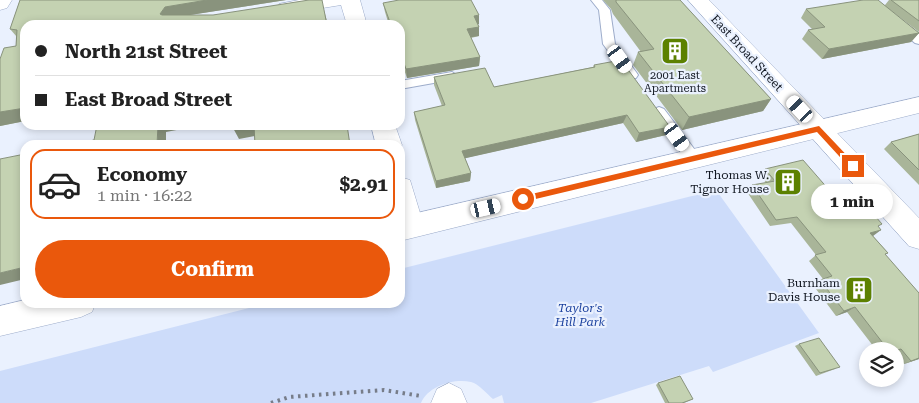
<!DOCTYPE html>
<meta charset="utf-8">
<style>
body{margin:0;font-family:"Roboto Serif",serif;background:#f6f6f6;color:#222;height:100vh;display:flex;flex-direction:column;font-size:19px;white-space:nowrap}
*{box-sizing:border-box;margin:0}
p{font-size:16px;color:#767676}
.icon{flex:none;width:28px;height:28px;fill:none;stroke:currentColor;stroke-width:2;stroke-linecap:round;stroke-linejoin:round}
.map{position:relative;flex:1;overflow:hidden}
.details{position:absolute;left:20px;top:140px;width:385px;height:168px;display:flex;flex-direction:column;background:#fff;border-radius:15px;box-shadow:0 2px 8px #0003}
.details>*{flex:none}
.guide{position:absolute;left:20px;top:20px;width:385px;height:110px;border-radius:15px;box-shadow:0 2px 8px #0003;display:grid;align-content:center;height:110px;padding:0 15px;background:#fff}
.controls{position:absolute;left:859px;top:342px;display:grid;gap:10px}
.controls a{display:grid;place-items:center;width:45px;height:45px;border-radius:50%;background:#fff;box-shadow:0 2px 8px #0003;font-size:25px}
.end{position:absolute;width:22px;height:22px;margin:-11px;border:6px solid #ea580c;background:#fff;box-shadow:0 0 0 2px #fff}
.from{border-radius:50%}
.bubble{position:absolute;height:35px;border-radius:18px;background:#fff;box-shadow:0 2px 8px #0003;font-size:16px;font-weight:700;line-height:35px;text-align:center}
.car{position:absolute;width:15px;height:30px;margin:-15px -8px;border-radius:6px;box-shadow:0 0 4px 1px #0007;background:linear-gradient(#fff 24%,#345 0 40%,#fff 0 76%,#345 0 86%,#fff 0)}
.guide b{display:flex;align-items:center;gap:18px;height:48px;font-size:19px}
.guide b+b{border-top:1px solid #e0e0e0}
.guide i{width:12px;height:12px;background:#222}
ul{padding:9px 0 0;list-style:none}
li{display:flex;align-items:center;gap:15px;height:70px;margin:0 10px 8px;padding:0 5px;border:2px solid #e0e0e0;border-radius:15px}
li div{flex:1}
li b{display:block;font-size:19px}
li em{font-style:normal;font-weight:700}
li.active{border-color:#ea580c}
li>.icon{width:45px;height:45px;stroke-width:1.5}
.primary-button{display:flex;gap:10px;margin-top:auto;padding:10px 15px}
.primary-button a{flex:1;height:58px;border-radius:30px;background:#ea580c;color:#fff;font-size:20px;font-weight:700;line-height:58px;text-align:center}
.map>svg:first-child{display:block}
.green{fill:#cddcfa}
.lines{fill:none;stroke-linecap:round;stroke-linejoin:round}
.service-casing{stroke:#9dacca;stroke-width:2}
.minor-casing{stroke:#9dacca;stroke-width:1}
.tertiary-casing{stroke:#9dacca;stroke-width:1}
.secondary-casing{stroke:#9dacca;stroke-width:1}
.path{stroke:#777d89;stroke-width:4;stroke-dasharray:2.5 4.5;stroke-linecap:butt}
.service{fill:#fff;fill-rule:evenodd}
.minor{fill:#fff;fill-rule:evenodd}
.tertiary{fill:#fff;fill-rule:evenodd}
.secondary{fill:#fff;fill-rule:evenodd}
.wall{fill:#a9b599}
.shaded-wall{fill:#89937d}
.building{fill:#c4d2b2;stroke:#89937d}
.route{fill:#ea580c}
.labels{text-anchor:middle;stroke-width:4.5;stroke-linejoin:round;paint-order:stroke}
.far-poi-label{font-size:11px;fill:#121822;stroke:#eaf1fe}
.street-label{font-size:12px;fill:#121822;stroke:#eaf1fe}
.poi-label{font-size:12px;fill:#121822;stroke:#eaf1fe;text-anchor:end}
.park-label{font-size:12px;font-style:italic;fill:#1c429f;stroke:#eaf1fe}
</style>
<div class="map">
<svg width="919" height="403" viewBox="0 0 919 403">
<rect width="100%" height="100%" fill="#eaf1fe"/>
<path class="green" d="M716,190l103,143 -106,39 -4,-6 -118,37h-87l-2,-8 -9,4c-6,-5 -14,-15 -22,-17 -17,-4 -43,4 -50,21h-421v-32l269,-68 131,-1v-33z"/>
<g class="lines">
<defs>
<path id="service" d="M591,0h11l8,10 5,34 21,28 2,3 -2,3h-8l-25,-34 -4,-34z
M863,0h12l44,34v10l-4,-1z
M452,72l6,4 -2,3 -56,10v-8z
M659,107l5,2 34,45 2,4 -2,4 -5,1 -5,-1 -34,-47 -2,-3 2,-3z"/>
<path id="minor" d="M0,0h12l-5,8 -7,2z
M299,0h61l7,25h-20l-6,-20 -55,9 -7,-2 -3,-4 3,-4z
M371,125h24l7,20 -2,3v-3h-24z
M400,177l10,3 14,46 -4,9 -10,3 -10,-3z
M449,383l12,6 6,14h-36l6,-14z"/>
<path id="tertiary" d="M919,97v16l-519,128v-24z
M25,300v2h71l-4,10 -11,5 -81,19v-30z"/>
<path id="secondary" d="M688,0h21l210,218v31l-10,-3z"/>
</defs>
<use href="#service" class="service-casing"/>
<use href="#minor" class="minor-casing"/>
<use href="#tertiary" class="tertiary-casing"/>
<use href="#secondary" class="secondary-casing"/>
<path class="path" d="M271,403l18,-6 95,-7 37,6"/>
<use href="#service" class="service"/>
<use href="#minor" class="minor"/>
<use href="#tertiary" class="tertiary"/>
<use href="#secondary" class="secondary"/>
</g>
<path class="wall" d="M20,0h266l-97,15h24l111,-5 4,15h-303v96l-25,5v-67l16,-13 1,-9 -7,-8z
M603,0h77l91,99 -8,12 -81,19 -49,-65 5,-13h3l-28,-38 -2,-5z
M889,0h30v32l-34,-26 34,27 -8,9 -89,17 -20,-20 6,-9 4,-1 -11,-11 5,-9 79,-4z
M383,3l96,21h-1l1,3v9l-8,2 9,19 -1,9 -72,12 -7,-20v-33h-11l-4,-13z
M594,65l76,62 -4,8 -30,7 -13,-19 -158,35 6,15 -1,8 -34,7 -21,-68 -1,-8 28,-6 -8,-21v-8l60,10 99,-20z
M919,134v51l-35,-36 7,-7z
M765,169l78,37 35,20 -5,10 15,17 -3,2 34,38v66l-18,6 -6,-7v-7h-18l-30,-39 -11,4 -23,-31 7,-5 3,-1 -14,-18 7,-6 -25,-32 -21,3 -23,-34 5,-7 14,-2 -6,-8z
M799,344l36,25 -19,7 -21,-30z
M658,383l35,16 -9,4h-19l-9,-18z"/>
<path class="shaded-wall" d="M207,0h79l-115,18 -5,7 -6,-11 5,-7z
M479,15v9l-6,1 1,-9z
M479,27v9l-13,2 1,-9z
M919,33l-8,9 -89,17 7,-10z
M480,57l-1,9 -72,12 -1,-9z
M771,99l-8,12 -81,19 7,-13z
M25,108v13l-25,5v-14z
M627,115l-4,8 -161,36v-8z
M158,125h45l-37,7v13h-9z
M249,125h6l5,10 -21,4 -6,-11z
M670,127l-4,8 -30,7 3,-9z
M471,173l-1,8 -34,7v-7z
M881,230l-8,6 -11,3 8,-6z
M25,267v12l-25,6v-12z
M855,307l-8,5 -11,4 8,-5z
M919,358v1l-18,6 10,-4z"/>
<path class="building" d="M20,0h187l-42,7 -5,7 2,1h51l96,-15h13l5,25h-302v83l-25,4v-53l4,-11 12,-2 1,-16 -7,-1z
M399,0h72l8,15 -5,1 5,11 -12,2 13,28 -74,12 -6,-17v-27h-9l-8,-22z
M616,0h64l91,99 -82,18 -51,-65 16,-3 -38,-47z
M863,0h15l41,33 -90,16 -21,-19 17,-3 -19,-18z
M891,0h28v21z
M621,60l49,67 -31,6 -12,-18 -165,36 9,22 -35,8 -22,-69 31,-7 -11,-28 51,-9 9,19 101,-20 -1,-2z
M97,125h61l-1,20h-86l23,-5z
M233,125h16l-16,3z
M254,125h93l3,20h-95z
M919,134v36l-28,-28z
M25,154v113l-25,6v-114z
M803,160l40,46 19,-5 20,23 -4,2 3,4 -11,3 18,20 -3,1 34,39v65l-8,3 -10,-12 -8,2h-4l-34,-44 -11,4 -24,-31 12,-4 -17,-21 11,-3 -29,-35 -21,3 -24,-35 23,-4 -10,-12z
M819,338l21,29 -20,6 -21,-29z
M680,376l13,23 -11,4h-13l-11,-20z"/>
<path class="route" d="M819,126l36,38v4h-5l-33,-36 -294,70 -4,-3 4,-3z"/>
<defs>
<symbol id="building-square" viewBox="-11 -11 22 22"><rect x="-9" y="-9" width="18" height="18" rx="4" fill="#5c8100" stroke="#eaf1fe"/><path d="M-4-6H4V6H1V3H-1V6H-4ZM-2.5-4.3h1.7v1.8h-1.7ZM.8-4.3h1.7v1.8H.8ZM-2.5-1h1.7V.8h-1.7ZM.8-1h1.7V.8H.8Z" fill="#fff"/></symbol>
</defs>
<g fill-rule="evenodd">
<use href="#building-square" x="659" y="35" width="32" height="32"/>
<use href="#building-square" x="772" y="166" width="32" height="32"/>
<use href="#building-square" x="843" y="274" width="32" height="32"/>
</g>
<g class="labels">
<g class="far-poi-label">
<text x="675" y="79">2001 East<tspan x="675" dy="13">Apartments</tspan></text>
</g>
<g class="street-label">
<text transform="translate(747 53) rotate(47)" y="4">East Broad Street</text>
</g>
<g class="poi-label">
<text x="769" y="179">Thomas W.<tspan x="769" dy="14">Tignor House</tspan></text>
<text x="840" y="287">Burnham<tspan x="840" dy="14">Davis House</tspan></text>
</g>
<g class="park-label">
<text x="580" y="312">Taylor's<tspan x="580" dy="14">Hill Park</tspan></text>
</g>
</g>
</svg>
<div class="controls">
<a><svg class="icon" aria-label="layers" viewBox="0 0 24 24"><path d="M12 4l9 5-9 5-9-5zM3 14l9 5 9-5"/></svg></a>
</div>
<i class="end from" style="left:523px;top:199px"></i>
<i class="end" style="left:853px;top:166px"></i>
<div class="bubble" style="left:811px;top:184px;width:82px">1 min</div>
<i class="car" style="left:620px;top:59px;rotate:144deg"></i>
<i class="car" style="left:800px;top:109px;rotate:317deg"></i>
<i class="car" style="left:677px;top:137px;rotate:144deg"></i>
<i class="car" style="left:486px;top:208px;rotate:77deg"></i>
<div class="guide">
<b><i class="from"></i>North 21st Street</b>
<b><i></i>East Broad Street</b>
</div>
<section class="details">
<ul>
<li class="active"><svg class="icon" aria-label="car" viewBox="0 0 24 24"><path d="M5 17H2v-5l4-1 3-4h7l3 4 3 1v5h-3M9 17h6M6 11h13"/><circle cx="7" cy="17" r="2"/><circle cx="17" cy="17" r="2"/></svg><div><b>Economy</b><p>1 min · 16:22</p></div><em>$2.91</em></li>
</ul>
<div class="primary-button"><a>Confirm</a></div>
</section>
</div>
